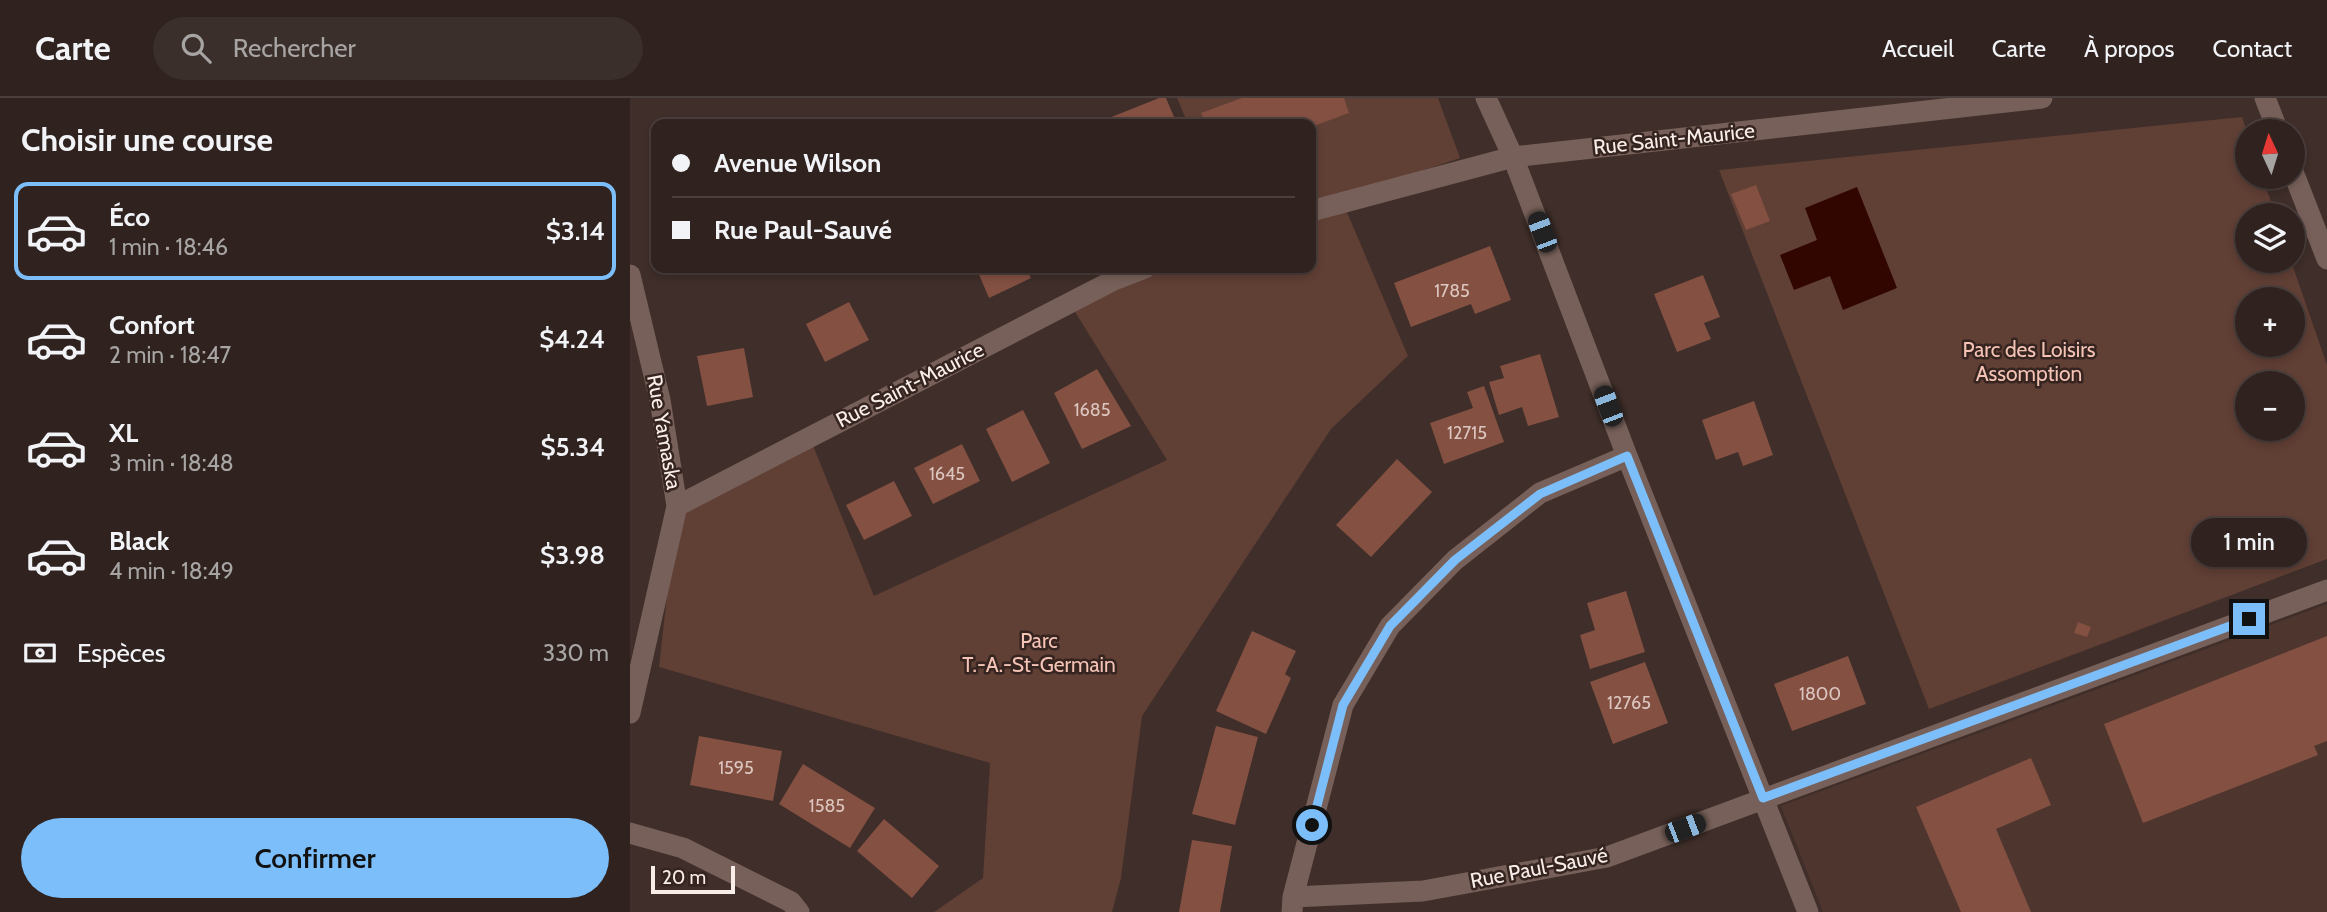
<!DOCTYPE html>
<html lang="fr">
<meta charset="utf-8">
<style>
body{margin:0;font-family:Cabin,sans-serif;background:#3b2f2c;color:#f1f3f6;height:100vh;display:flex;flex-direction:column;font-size:26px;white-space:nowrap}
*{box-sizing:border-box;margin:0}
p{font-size:23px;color:#a7a4a4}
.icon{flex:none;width:38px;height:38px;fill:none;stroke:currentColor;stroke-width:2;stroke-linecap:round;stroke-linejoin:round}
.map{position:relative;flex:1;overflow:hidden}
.details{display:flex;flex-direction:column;background:#2f221f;width:630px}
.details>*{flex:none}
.banner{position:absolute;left:21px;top:21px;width:665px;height:154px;border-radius:14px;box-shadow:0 4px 10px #0003,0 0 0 2px #4a3f3d;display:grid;align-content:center;height:154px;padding:0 21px;background:#2f221f}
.needle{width:46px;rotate:356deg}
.buttons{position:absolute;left:1605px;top:21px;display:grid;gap:14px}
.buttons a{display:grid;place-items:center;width:70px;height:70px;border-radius:50%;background:#2f221f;box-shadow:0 4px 10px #0003,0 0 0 2px #4a3f3d;font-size:35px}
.scale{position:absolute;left:21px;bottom:18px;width:84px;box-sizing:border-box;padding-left:7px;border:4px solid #f9ede9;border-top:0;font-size:19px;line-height:24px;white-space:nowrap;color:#f9ede9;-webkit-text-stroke:5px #35241f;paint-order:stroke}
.end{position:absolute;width:32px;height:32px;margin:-16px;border:9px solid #7cbef9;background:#111;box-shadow:0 0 0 4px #111}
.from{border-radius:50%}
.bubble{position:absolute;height:49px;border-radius:24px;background:#2f221f;box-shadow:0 4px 10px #0003,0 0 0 2px #4a3f3d;font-size:23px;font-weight:600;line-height:49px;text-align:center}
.car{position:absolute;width:21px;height:42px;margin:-21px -10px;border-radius:9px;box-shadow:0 0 5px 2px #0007;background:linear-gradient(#222 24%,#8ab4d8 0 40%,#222 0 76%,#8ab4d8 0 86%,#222 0)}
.banner b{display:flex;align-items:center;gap:24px;height:66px;font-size:26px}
.banner b+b{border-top:2px solid #4a3f3d}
.banner i{width:18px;height:18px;background:#f1f3f6}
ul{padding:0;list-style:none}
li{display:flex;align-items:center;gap:21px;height:98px;margin:0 14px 10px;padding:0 7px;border:4px solid transparent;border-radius:14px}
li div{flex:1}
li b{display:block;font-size:26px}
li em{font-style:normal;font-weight:600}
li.current{border-color:#7cbef9}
li>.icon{width:63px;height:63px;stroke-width:1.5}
h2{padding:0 21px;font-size:32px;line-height:84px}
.pay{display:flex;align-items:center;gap:18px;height:77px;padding:0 21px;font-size:26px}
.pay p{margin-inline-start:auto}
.cta{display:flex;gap:14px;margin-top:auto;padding:14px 21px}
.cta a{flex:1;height:80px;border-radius:42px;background:#7cbef9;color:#111;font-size:28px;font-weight:600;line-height:80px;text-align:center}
header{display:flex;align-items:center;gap:42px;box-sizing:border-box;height:98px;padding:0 35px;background:#2f221f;border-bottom:2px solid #4a3f3d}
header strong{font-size:33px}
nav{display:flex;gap:38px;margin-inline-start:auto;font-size:24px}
.search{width:490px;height:63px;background:#3b2f2c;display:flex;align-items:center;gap:18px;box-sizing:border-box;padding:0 24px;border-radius:38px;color:#a7a4a4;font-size:26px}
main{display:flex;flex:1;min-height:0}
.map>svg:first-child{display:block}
.built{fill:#4e362f}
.green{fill:#603f35;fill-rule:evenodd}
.water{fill:#310600}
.building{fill:#835042}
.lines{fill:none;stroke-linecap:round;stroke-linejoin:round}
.minor{stroke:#776059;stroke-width:21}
.route{stroke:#7cbef9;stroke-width:9}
.labels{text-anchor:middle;stroke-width:5;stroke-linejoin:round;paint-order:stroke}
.number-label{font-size:18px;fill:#dcc6bf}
.street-label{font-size:21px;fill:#f9ede9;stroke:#35241f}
.park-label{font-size:21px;fill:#f5c3b5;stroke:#35241f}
</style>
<header>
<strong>Carte</strong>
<div class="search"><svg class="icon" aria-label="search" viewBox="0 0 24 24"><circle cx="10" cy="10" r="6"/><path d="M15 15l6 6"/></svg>Rechercher</div>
<nav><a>Accueil</a><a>Carte</a><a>À propos</a><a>Contact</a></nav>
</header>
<main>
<section class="details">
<h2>Choisir une course</h2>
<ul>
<li class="current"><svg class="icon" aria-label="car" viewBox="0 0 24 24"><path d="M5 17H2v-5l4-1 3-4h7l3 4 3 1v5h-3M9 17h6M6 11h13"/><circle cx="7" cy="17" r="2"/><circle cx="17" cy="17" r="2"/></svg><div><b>Éco</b><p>1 min · 18:46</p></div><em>$3.14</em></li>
<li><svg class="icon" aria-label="car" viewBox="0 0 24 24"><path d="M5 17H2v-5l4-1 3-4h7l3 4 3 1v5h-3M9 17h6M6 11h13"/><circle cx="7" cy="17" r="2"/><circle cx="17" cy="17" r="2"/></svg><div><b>Confort</b><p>2 min · 18:47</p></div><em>$4.24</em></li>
<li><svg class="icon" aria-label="car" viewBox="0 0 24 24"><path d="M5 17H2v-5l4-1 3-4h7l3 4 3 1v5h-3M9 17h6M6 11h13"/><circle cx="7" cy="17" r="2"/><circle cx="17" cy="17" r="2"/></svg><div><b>XL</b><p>3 min · 18:48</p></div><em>$5.34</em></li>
<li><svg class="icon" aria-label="car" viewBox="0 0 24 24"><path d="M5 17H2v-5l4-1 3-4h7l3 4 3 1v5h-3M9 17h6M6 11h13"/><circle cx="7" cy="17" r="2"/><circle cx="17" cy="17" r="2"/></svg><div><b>Black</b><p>4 min · 18:49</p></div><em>$3.98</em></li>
</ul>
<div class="pay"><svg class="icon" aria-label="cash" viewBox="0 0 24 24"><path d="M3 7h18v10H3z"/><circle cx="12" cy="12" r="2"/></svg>Espèces<p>330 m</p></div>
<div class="cta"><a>Confirmer</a></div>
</section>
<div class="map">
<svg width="1697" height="814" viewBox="0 0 1697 814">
<rect width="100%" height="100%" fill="#3f2e29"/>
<path class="built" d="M1697,506v308h-504l-42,-106z"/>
<path class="green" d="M547,0h261l22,60 -119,40 67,158 -77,73 -189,287 -21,162 -9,34h-178l49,-34 7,-115 -331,-96 18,-161 133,-68 64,158 293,-136 -95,-153 95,-39h144v-144h-123z
M1612,19l5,15v45h15l14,38h-29v46h44l36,104v194l-398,150 -210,-539zM1617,201h45v46h-45zM1617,285h45v46h-45z"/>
<path class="water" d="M1227,89l40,101 -54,22 -13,-34 -36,14 -14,-35 37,-15 -12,-32z"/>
<path class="building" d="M529,0h7l11,26h-83z
M612,0h102l5,15 -38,14v-3h-105l-5,-11z
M1126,87l14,36 -24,9 -15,-36z
M860,148l21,54 -36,14 -4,-10 -60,23 -17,-44z
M352,170h44l5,10 -42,20 -12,-28z
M1073,177l17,42 -16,6 7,16 -34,13 -23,-58z
M219,204l20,38 -44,22 -19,-38z
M114,250l9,49 -46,9 -10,-50z
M910,256l19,63 -31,9 -6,-19 -23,8 -10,-33 15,-4 -4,-12z
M467,271l34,57 -49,23 -28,-56z
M854,288l20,56 -60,22 -14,-41 43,-15 -6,-16z
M1124,303l19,54 -30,11 -5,-14 -22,8 -14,-40z
M393,312l27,53 -38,19 -26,-53z
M332,346l18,37 -47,23 -19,-36z
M767,361l35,33 -61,65 -35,-32z
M264,383l18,35 -48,24 -18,-35z
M996,493l19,61 -55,17 -10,-34 15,-5 -8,-27z
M1448,524l13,5 -4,10 -13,-4z
M622,533l44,20 -11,23 6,4 -25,56 -50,-23z
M1697,538v105l-13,5 4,9 -175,68 -39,-99z
M1218,558l18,48 -74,27 -18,-47z
M1015,564l23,61 -55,21 -23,-62z
M586,628l42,11 -23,88 -43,-11z
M69,638l83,15 -9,50 -83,-16z
M1401,660l20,47 -55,24 35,83h-70l-45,-105z
M173,666l72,44 -25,40 -71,-44z
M254,721l55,47 -27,32 -55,-47z
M562,742l40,6 -12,66h-41z"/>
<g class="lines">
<path class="minor" d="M856,0l27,59 114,299 181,456
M1635,0l13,33
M1662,71l35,90
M681,113l202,-54 529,-59
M0,177l30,125 17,106 -47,207
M47,408l437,-226 31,-12
M0,735l53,15 108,54 8,10
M663,799l130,-6 184,-34 720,-267
M662,814l1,-15 50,-192 47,-79 65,-66 85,-67 87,-37"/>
</g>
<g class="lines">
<path class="route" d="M682,727l31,-120 47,-79 65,-66 85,-66 87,-38 136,342 486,-179"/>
</g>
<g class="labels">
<g class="number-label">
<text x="822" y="199">1785</text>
<text x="462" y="318">1685</text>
<text x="837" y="341">12715</text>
<text x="317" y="382">1645</text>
<text x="1190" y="602">1800</text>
<text x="999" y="611">12765</text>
<text x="106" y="676">1595</text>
<text x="197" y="714">1585</text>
</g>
<g class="street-label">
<text transform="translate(1044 41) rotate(-6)" y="7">Rue Saint-Maurice</text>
<text transform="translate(280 287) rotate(-27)" y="7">Rue Saint-Maurice</text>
<text transform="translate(34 334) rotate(80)" y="7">Rue Yamaska</text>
<text transform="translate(909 770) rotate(-11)" y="7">Rue Paul-Sauvé</text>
</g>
<g class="park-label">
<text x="1399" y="259">Parc des Loisirs<tspan x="1399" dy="24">Assomption</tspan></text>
<text x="409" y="550">Parc<tspan x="409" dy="24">T.-A.-St-Germain</tspan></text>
</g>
</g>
</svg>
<div class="buttons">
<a><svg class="needle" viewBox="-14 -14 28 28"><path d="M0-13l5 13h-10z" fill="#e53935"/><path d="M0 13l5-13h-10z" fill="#a7a4a4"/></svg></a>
<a><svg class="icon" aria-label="layers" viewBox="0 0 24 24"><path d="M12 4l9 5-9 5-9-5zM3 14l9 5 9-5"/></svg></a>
<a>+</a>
<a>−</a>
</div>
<div class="scale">20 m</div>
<i class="end from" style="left:682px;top:727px"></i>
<i class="end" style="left:1619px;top:521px"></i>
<div class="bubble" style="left:1561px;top:420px;width:116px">1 min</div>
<i class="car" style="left:912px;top:134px;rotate:339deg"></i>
<i class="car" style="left:978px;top:308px;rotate:339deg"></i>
<i class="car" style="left:1055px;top:730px;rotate:69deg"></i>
<div class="banner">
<b><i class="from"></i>Avenue Wilson</b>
<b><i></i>Rue Paul-Sauvé</b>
</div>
</div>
</main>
